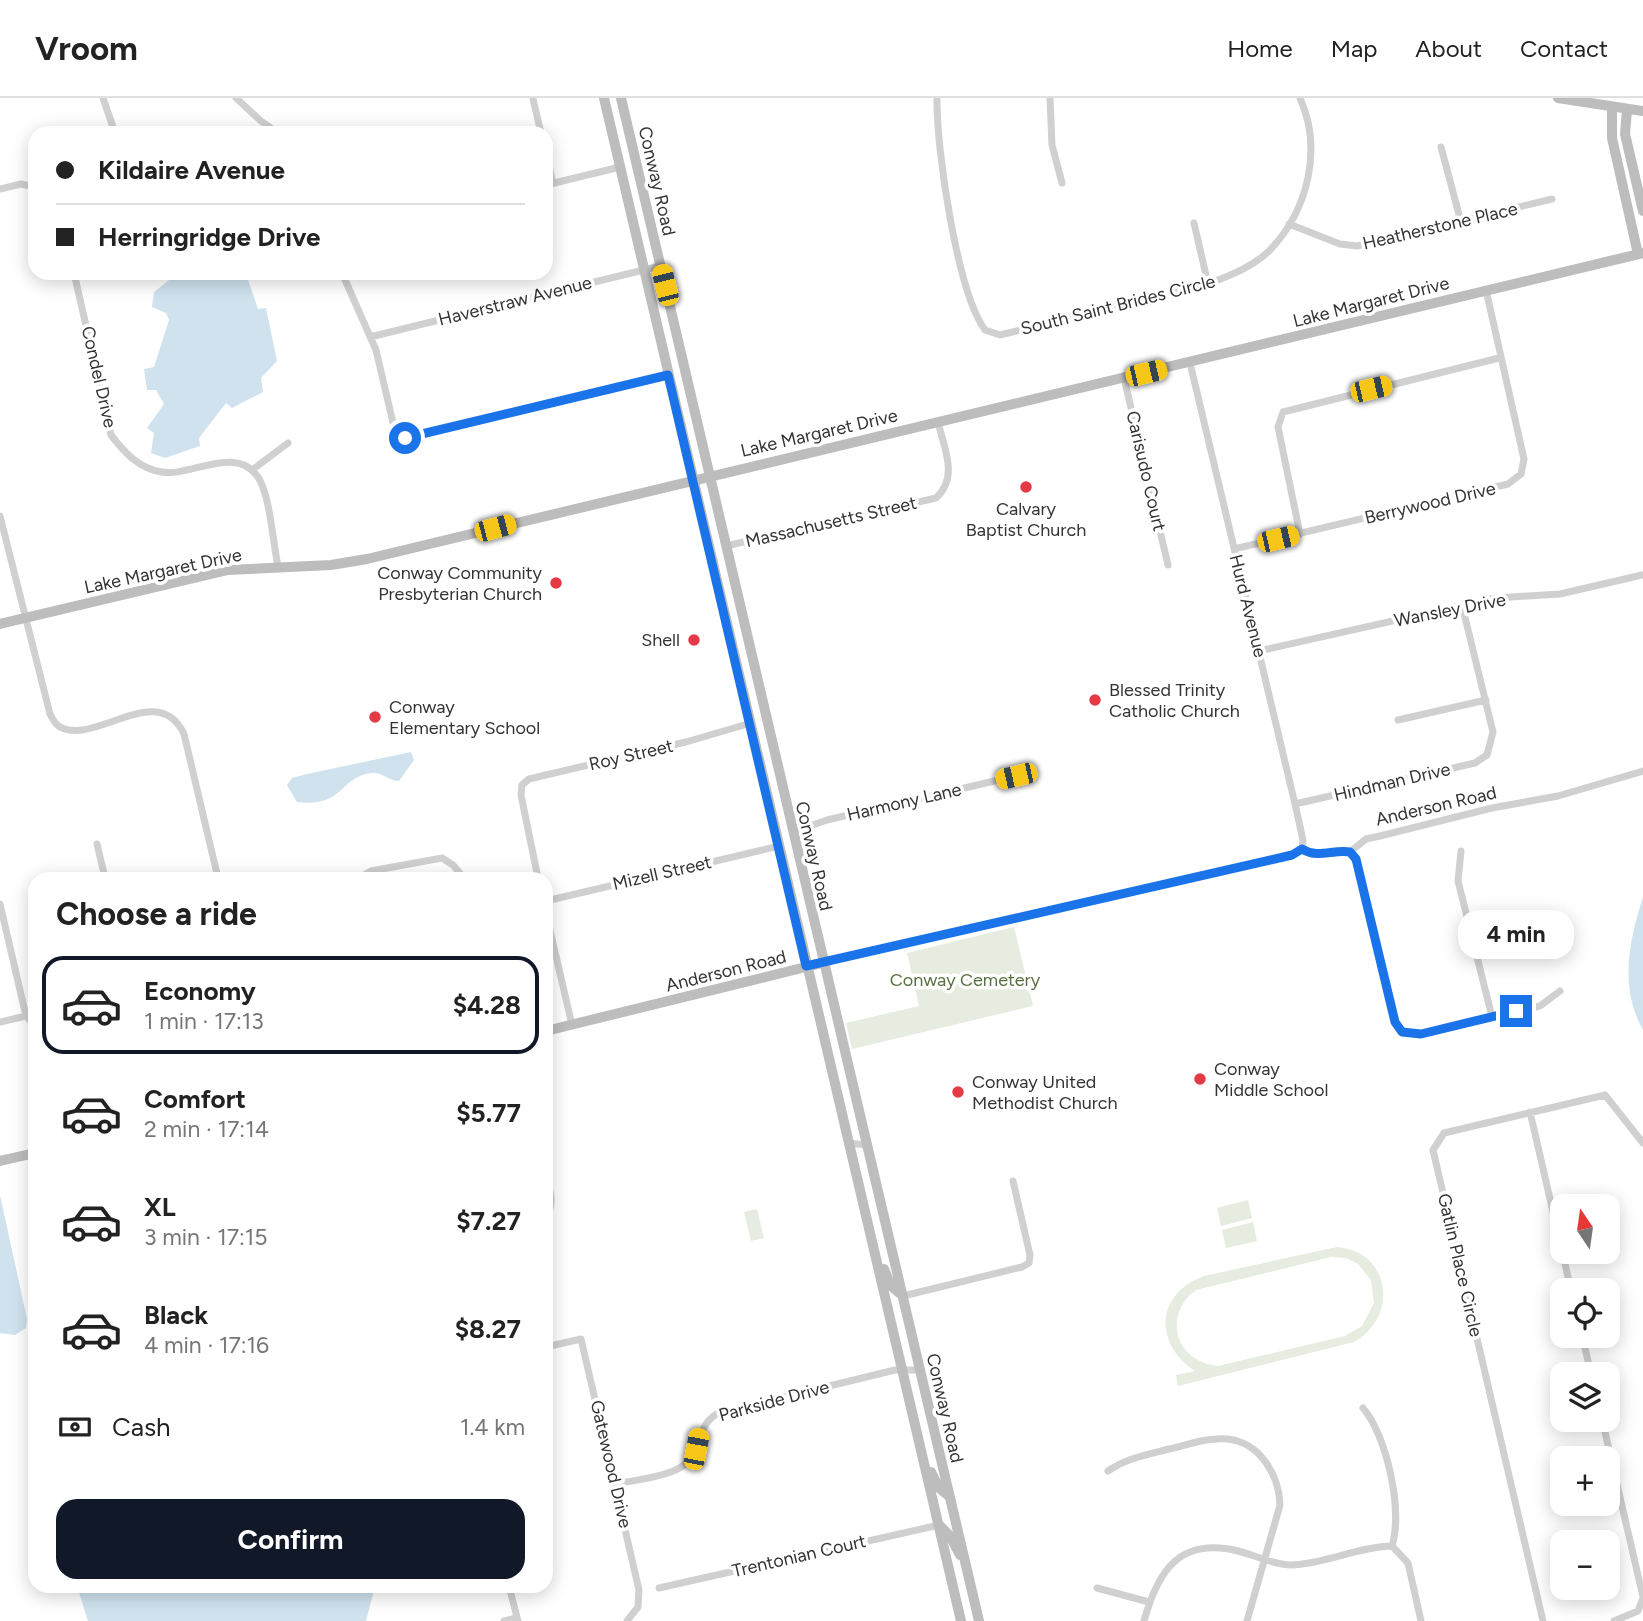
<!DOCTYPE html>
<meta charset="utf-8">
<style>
body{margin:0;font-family:Figtree,sans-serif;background:#f2f2f2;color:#222;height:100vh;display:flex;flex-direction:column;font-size:26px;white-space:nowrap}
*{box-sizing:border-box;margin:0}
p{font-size:23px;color:#767676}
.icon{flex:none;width:38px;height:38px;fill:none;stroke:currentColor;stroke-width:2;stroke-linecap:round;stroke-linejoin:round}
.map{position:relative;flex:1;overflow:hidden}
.sheet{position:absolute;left:28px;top:774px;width:525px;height:721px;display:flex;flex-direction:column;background:#fff;border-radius:21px;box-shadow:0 4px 18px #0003}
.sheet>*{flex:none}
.banner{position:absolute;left:28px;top:28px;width:525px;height:154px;border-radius:21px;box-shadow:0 4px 18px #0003;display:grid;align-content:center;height:154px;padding:0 28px;background:#fff}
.needle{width:46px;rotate:347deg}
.fabs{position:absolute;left:1550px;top:1096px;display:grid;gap:14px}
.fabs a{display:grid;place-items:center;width:70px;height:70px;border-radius:14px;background:#fff;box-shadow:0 4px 18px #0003;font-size:35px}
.end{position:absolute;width:32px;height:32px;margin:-16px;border:9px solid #1a73e8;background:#fff;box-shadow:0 0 0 4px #fff}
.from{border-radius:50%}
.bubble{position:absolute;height:49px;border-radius:21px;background:#fff;box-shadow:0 4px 18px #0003;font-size:23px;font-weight:700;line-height:49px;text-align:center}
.car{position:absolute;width:21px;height:42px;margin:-21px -10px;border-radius:9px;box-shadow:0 0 5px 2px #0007;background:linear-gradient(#f5c518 24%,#345 0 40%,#f5c518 0 76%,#345 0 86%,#f5c518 0)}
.banner b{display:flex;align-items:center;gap:24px;height:66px;font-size:26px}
.banner b+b{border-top:2px solid #e0e0e0}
.banner i{width:18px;height:18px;background:#222}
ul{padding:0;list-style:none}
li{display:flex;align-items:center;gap:21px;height:98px;margin:0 14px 10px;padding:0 14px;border:4px solid transparent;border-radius:21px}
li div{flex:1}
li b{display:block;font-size:26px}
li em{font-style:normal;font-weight:700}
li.current{border-color:#111827}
li>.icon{width:63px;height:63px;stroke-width:1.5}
h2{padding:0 28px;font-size:32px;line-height:84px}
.pay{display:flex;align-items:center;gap:18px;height:77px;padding:0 28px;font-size:26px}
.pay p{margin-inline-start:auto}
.button{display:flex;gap:14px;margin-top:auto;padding:14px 28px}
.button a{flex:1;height:80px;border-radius:21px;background:#111827;color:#fff;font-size:28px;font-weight:700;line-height:80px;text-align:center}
header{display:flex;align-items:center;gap:42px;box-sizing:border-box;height:98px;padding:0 35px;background:#fff;border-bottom:2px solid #e0e0e0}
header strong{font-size:33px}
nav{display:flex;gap:38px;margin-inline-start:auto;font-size:24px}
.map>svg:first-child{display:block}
.green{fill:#e6ecdf;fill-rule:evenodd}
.water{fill:#cfe2ee}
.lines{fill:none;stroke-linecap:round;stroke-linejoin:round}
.street{stroke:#d0d0d0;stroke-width:7}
.secondary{stroke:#bdbdbd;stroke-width:10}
.route{stroke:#1a73e8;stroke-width:9}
.poi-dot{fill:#e63946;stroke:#fff;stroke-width:2.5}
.labels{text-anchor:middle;stroke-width:7;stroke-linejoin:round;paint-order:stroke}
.street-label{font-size:18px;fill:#333;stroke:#fff}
.poi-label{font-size:18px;fill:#333;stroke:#fff;text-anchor:start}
.park-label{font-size:18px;fill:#56703f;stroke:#fff}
</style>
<header>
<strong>Vroom</strong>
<nav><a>Home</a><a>Map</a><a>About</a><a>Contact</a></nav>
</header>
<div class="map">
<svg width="1643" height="1523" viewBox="0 0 1643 1523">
<rect width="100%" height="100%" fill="#fff"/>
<path class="green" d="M1014,829l19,79 -181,43 -6,-26 73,-17 -12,-53z
M1248,1102l4,18 -31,8 -4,-18z
M757,1111l7,29 -13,3 -7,-29z
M1253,1124l4,19 -31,7 -4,-18z
M1337,1149c54,4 62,70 17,95l-176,44 -2,-11 19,-4c-41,-27 -40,-77 9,-95zM1331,1159l15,1 12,6 13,16 3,23 -12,23 -17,10 -127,30c-43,-4 -56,-51 -22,-76z"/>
<path class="water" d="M178,175l68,1 12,35 8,-1 11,53 -16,17 2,14 -31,16 -6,-5 -27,35 1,8 -35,12 -14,-5 3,-20 -7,-5 17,-24 -8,-14h-9l-3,-21 10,-2 15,-47 -3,-7 -14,-6 2,-15z
M411,654l3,8 -15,21c-10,0 -17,-9 -27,-8 -32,3 -28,35 -75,29l-10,-17 5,-7 15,-4z
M1643,799v133c-24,-43 -14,-89 0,-133z
M0,1097l27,124 -1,9 -11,7 -15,-2z
M77,1488h298l-9,35h-278z"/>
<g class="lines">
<path class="street" d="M103,0l12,35
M236,0l25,23 17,12
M937,0c-1,49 20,194 48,232l15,5 208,-51c21,-8 45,-17 62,-34 38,-40 53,-101 30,-152
M1050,0l2,47 10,38
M533,1l8,34
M1441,49l20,75
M546,55l7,30
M546,87l74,-18
M0,91l21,-5 14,3
M1194,125l14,61
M1289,126l51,20 17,2 195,-47
M74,175l37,162c13,17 28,34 51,37 29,5 74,-28 96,5 12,18 15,66 20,89
M342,175l34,77 18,77 11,11 263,-63
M370,239l290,-71
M1190,265l105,441 8,36 -1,9
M1124,280l44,187
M252,372l36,-27
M0,418l50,198c2,4 6,11 10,13 35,19 98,-48 124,7l34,144
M1300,436l-22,-107 5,-15 216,-54
M726,448l210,-48c23,-21 8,-50 2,-76
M1234,451l274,-65 13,-10 3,-15 -38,-169
M1259,553l236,-53 65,-4 82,-19
M1398,622l88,-20
M1295,706l180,-41 12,-8 6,-23 -31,-127
M793,734l34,-12 189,-44
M97,746l8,34
M1302,751l8,5 40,-2 16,-13 14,-3 112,-28 66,-12 85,-25
M1461,753l-3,30 34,136
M1350,754l6,7 39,163 7,10 19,2 119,-28 20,-15
M359,780l12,-7 71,-13 11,7 11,13
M538,780l-17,-83 1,-10 7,-6 157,-37 65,-19
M546,803l233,-55
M0,806l26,112 9,10
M546,815l26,112
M822,864l470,-107 10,-6
M0,924l26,-6
M1530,1014l41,178
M848,1045l18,2
M546,1078c4,15 9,27 0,42
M903,1198l119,-29 7,-4 1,-8 -17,-74
M1582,1237l9,39
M546,1249l35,-8 58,251 -1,17 -11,14
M1363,1310c24,28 40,102 29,138
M1602,1321l41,178
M1108,1373c19,-13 38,-16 61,-22 18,-4 39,-12 59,-10 33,4 51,37 52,66l-33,116
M617,1386c25,-6 69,-7 79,-34 7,-17 5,-26 22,-37l177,-43h25
M509,1488l9,35
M659,1490l280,-63
M1097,1490l52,14
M504,1523l12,-3
M1144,1523c14,-51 36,-84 94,-70 17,4 36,14 53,14 34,-1 66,-18 101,-19l16,17 13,58
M1543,1523l-110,-471 11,-17 161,-38 38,48
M1614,1523l24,-10 5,-13"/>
<path class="secondary" d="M604,0l357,1523
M621,0l358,1523
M1558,0l85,13
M1612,10v30l26,116
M1627,12l-2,24 18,77
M0,526l228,-54 103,-5 36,-6 1276,-306
M546,933l276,-68
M0,1063l35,-8
M884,1171l7,17 12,10
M931,1374l8,16 11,9
M939,1427l11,11 10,19"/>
</g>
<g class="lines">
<path class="route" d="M405,340l263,-63 138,591 486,-111 10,-6c16,10 31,0 48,3l6,7 39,163 7,10 19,2 95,-23"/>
</g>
<g class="poi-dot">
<circle cx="1026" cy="389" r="7"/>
<circle cx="556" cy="485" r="7"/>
<circle cx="694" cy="542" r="7"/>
<circle cx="1095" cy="602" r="7"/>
<circle cx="375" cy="619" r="7"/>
<circle cx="1200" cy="981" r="7"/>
<circle cx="958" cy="994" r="7"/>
</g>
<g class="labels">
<g class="street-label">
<text transform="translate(657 83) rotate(77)" y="6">Conway Road</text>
<text transform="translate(1440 128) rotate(-13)" y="6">Heatherstone Place</text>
<text transform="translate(515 203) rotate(-14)" y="6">Haverstraw Avenue</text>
<text transform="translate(1371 204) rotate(-14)" y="6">Lake Margaret Drive</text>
<text transform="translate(1118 207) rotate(-14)" y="6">South Saint Brides Circle</text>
<text transform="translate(99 279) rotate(77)" y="6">Condel Drive</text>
<text transform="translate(819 335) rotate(-13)" y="6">Lake Margaret Drive</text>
<text transform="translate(1146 373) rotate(77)" y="6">Carisudo Court</text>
<text transform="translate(1430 405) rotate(-13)" y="6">Berrywood Drive</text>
<text transform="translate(831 424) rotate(-13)" y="6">Massachusetts Street</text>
<text transform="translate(163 473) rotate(-12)" y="6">Lake Margaret Drive</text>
<text transform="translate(1248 508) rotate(76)" y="6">Hurd Avenue</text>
<text transform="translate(1450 512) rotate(-11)" y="6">Wansley Drive</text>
<text transform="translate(631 657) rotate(-13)" y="6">Roy Street</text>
<text transform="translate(1392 684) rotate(-13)" y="6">Hindman Drive</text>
<text transform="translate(904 704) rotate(-13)" y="6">Harmony Lane</text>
<text transform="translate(1436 708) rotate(-13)" y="6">Anderson Road</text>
<text transform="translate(814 758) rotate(77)" y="6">Conway Road</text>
<text transform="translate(662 775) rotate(-13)" y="6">Mizell Street</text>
<text transform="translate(726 873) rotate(-14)" y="6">Anderson Road</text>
<text transform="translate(1460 1167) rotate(77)" y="6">Gatlin Place Circle</text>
<text transform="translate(774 1303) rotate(-15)" y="6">Parkside Drive</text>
<text transform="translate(945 1310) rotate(77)" y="6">Conway Road</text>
<text transform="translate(611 1366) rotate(77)" y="6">Gatewood Drive</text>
<text transform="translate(799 1458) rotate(-13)" y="6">Trentonian Court</text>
</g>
<g class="poi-label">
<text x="1026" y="417" text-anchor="middle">Calvary<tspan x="1026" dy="21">Baptist Church</tspan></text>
<text x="542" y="481" text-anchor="end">Conway Community<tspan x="542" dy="21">Presbyterian Church</tspan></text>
<text x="680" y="548" text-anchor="end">Shell</text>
<text x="1109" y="598">Blessed Trinity<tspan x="1109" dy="21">Catholic Church</tspan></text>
<text x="389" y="615">Conway<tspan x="389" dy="21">Elementary School</tspan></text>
<text x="1214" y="977">Conway<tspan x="1214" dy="21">Middle School</tspan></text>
<text x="972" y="990">Conway United<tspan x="972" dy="21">Methodist Church</tspan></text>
</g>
<g class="park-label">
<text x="965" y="888">Conway Cemetery</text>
</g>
</g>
</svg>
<div class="fabs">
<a><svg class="needle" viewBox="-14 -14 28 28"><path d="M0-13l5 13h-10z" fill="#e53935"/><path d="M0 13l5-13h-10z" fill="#767676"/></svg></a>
<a><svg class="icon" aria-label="locate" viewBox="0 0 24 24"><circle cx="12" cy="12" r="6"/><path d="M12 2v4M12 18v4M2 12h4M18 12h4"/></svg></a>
<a><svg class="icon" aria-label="layers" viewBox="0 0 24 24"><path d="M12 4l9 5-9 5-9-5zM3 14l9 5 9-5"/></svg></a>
<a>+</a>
<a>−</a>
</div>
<i class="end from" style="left:405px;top:340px"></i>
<i class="end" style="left:1516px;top:913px"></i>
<div class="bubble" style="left:1458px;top:812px;width:116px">4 min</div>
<i class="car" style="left:665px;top:187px;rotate:346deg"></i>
<i class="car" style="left:1146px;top:275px;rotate:77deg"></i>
<i class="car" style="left:1371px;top:291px;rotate:77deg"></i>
<i class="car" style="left:495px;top:430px;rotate:75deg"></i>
<i class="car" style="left:1278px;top:441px;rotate:77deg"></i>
<i class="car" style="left:1016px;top:678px;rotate:257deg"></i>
<i class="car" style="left:696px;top:1351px;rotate:11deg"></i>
<div class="banner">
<b><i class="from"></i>Kildaire Avenue</b>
<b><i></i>Herringridge Drive</b>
</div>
<section class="sheet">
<h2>Choose a ride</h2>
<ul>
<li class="current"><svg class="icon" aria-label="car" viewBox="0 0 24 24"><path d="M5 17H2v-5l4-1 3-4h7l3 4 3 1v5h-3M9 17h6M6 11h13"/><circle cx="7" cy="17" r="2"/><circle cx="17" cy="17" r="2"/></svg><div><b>Economy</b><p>1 min · 17:13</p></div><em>$4.28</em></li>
<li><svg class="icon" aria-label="car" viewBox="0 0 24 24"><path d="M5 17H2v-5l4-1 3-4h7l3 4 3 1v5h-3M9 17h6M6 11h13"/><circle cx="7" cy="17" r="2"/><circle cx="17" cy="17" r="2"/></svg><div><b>Comfort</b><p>2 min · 17:14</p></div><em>$5.77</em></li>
<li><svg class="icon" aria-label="car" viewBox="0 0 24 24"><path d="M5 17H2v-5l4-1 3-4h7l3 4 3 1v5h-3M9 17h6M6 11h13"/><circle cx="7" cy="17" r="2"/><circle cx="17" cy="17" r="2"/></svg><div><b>XL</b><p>3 min · 17:15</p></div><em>$7.27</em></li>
<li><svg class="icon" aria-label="car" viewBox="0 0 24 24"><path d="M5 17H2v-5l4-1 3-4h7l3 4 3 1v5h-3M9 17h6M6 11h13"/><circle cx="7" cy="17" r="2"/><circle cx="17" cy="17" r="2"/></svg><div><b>Black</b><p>4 min · 17:16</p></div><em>$8.27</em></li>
</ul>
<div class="pay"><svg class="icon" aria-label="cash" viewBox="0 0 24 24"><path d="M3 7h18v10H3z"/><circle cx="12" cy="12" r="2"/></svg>Cash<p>1.4 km</p></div>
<div class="button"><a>Confirm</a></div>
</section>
</div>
